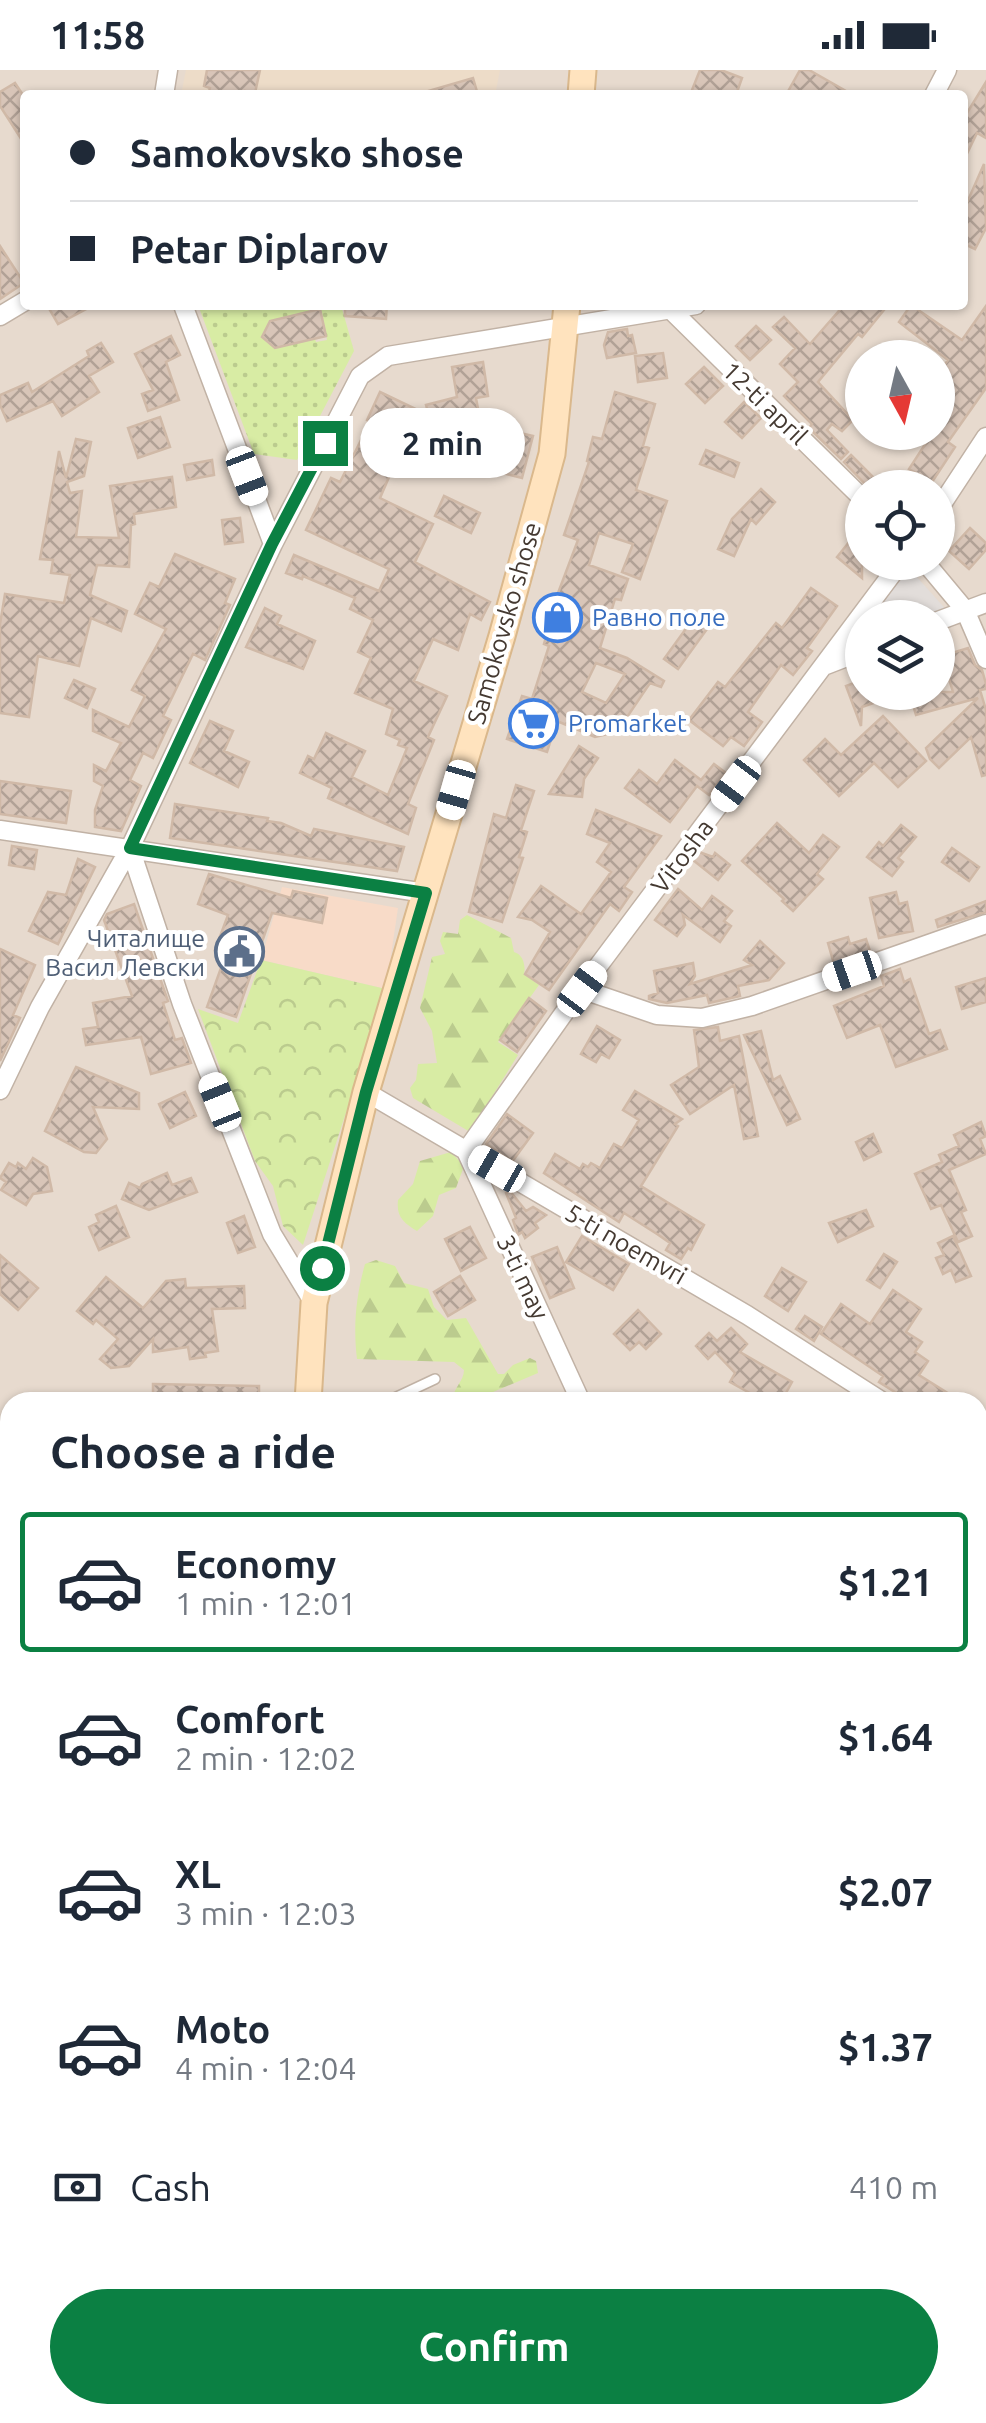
<!DOCTYPE html>
<meta charset="utf-8">
<style>
body{margin:0;font-family:Ubuntu,sans-serif;background:#f6f6f7;color:#1f2937;height:100vh;display:flex;flex-direction:column;font-size:38px;white-space:nowrap}
*{box-sizing:border-box;margin:0}
p{font-size:32px;color:#747a83}
.icon{flex:none;width:55px;height:55px;fill:none;stroke:currentColor;stroke-width:2;stroke-linecap:round;stroke-linejoin:round}
.map{position:relative;flex:1;overflow:hidden}
.side{position:absolute;left:0px;top:1322px;width:988px;height:1032px;display:flex;flex-direction:column;background:#fff;border-radius:30px 30px 0 0;box-shadow:0 2px 8px #0004}
.side>*{flex:none}
.guide{position:absolute;left:20px;top:20px;width:948px;height:220px;border-radius:10px;box-shadow:0 2px 8px #0004;display:grid;align-content:center;height:220px;padding:0 50px;background:#fff}
.needle{width:65px;rotate:172deg}
.controls{position:absolute;left:845px;top:270px;display:grid;gap:20px}
.controls a{display:grid;place-items:center;width:110px;height:110px;border-radius:50%;background:#fff;box-shadow:0 2px 8px #0004;font-size:50px}
.end{position:absolute;width:45px;height:45px;margin:-22px;border:12px solid #0b8043;background:#fff;box-shadow:0 0 0 5px #fff}
.from{border-radius:50%}
.bubble{position:absolute;height:70px;border-radius:35px;background:#fff;box-shadow:0 2px 8px #0004;font-size:32px;font-weight:600;line-height:70px;text-align:center}
.car{position:absolute;width:30px;height:60px;margin:-30px -15px;border-radius:12px;box-shadow:0 0 8px 2px #0007;background:linear-gradient(#fff 24%,#345 0 40%,#fff 0 76%,#345 0 86%,#fff 0)}
.guide b{display:flex;align-items:center;gap:35px;height:95px;font-size:38px}
.guide b+b{border-top:2px solid #e0e1e3}
.guide i{width:25px;height:25px;background:#1f2937}
ul{padding:0;list-style:none}
li{display:flex;align-items:center;gap:30px;height:140px;margin:0 20px 15px;padding:0 30px;border:5px solid transparent;border-radius:10px}
li div{flex:1}
li b{display:block;font-size:38px}
li em{font-style:normal;font-weight:600}
li.on{border-color:#0b8043}
li>.icon{width:90px;height:90px;stroke-width:1.5}
h2{padding:0 50px;font-size:45px;line-height:120px}
.pay{display:flex;align-items:center;gap:25px;height:110px;padding:0 50px;font-size:38px}
.pay p{margin-inline-start:auto}
.primary-button{display:flex;gap:20px;margin-top:auto;padding:20px 50px}
.primary-button a{flex:1;height:115px;border-radius:60px;background:#0b8043;color:#fff;font-size:40px;font-weight:600;line-height:115px;text-align:center}
.status{display:flex;justify-content:space-between;align-items:center;height:70px;padding:0 50px;background:#fff;direction:ltr}
.status svg{height:28px;fill:currentColor}
.map>svg:first-child{display:block}
.residential{fill:#e7dace;fill-rule:evenodd}
.commercial{fill:#f8dbc8}
.education{fill:#eddcc8}
.forest{fill:url(#forest-firs)}
.park{fill:url(#park-crowns)}
.garden{fill:url(#garden-dots);fill-rule:evenodd}
.parking{fill:#e2ddda}
.building{fill:url(#building-cross-hatch);stroke:#d0b9a7;stroke-width:2.5;fill-rule:evenodd}
.lines{fill:none;stroke-linecap:round;stroke-linejoin:round}
.service-casing{stroke:#c1b2a5;stroke-width:12}
.minor-casing{stroke:#c1b2a5;stroke-width:21}
.secondary-casing{stroke:#dab88c;stroke-width:29}
.service{stroke:#fff;stroke-width:9}
.minor{stroke:#fff;stroke-width:18}
.secondary{stroke:#ffe3be;stroke-width:25}
.route{stroke:#0b8043;stroke-width:12}
.labels{text-anchor:middle;stroke-width:8;stroke-linejoin:round;paint-order:stroke}
.street-label{font-size:25px;fill:#443931;stroke:#fff}
.shop-label{font-size:25px;fill:#366cbe;stroke:#fff;text-anchor:start}
.service-label{font-size:25px;fill:#4e5e75;stroke:#fff;text-anchor:end}
</style>
<div class="status"><b>11:58</b><svg viewBox="0 0 49 12"><path d="M0 12V9h3v3zM5 12V6h3v6zM10 12V3h3v9zM15 12V0h3v12zM26 1h20v11H26zM47 4h2v5h-2z"/></svg></div>
<div class="map">
<svg width="986" height="2353" viewBox="0 0 986 2353">
<defs>
<pattern id="forest-firs" width="22" height="20" patternUnits="userSpaceOnUse" patternTransform="scale(2.5)"><rect width="22" height="20" fill="#d8eca4"/><path d="M5 1l3.5 6h-7zM16 11l3.5 6h-7z" fill="#bbcb8e"/></pattern>
<pattern id="park-crowns" width="20" height="18" patternUnits="userSpaceOnUse" patternTransform="scale(2.5)"><rect width="20" height="18" fill="#d8eca4"/><path d="M2 6a3 3 0 1 1 6 0M12 15a3 3 0 1 1 6 0" fill="none" stroke="#bbcb8e"/></pattern>
<pattern id="garden-dots" width="8" height="8" patternUnits="userSpaceOnUse" patternTransform="scale(2.5)"><rect width="8" height="8" fill="#d8eca4"/><path d="M2 2h.1M6 6h.1" fill="none" stroke="#bbcb8e" stroke-width="1.8" stroke-linecap="round"/></pattern>
<pattern id="building-cross-hatch" width="8" height="8" patternUnits="userSpaceOnUse" patternTransform="scale(2.5)"><rect width="8" height="8" fill="#d8c5b8"/><path d="M0 0l8 8M0 8l8-8" fill="none" stroke="#b1a196"/></pattern>
</defs>
<rect width="100%" height="100%" fill="#f2eae0"/>
<path class="residential" d="M0,0h986v2234l-8,4v-906h-968v1013h850l-5,8h-855zM25,25h937v210h-937zM862,288h76v74h-76zM862,418h76v74h-76zM862,548h76v74h-76z"/>
<path class="commercial" d="M282,817l116,21 -12,81 -125,-29z"/>
<path class="education" d="M186,0h314l-5,25h-314z
M0,1469h10v271l-10,24z"/>
<path class="forest" d="M467,845l44,23 3,14c9,2 12,14 10,22l15,11 -41,57 20,13 -48,77 -57,-34 -3,-10 6,-8 2,-16 19,-1 -5,-32 -12,-23 12,-51 13,-3 -5,-13 3,-9 15,2 2,-14z
M451,1082l13,14 -8,22 -17,7 -6,21 -16,15c-13,-8 -21,-14 -19,-31l15,-16 7,-23z
M376,1190l19,6 9,17 24,6 6,18 13,13 19,-2 32,56h6l9,-9 17,-7 6,3 2,12 -45,19 -6,10h-32l-3,-1c1,-13 12,-20 12,-31l-10,-8 -97,-3c-4,-33 -1,-63 8,-95z"/>
<path class="park" d="M261,890l125,29 -83,256 -20,-19 -10,-40 -18,-25 -57,-152 40,14z"/>
<path class="garden" d="M198,235h143l13,46 -57,109 -43,-6zM320,236l7,34 -11,2 -1,-3 -39,9 -11,-7 -2,-9 7,-7 -1,-4 40,-9v-4z"/>
<path class="parking" d="M908,497l42,47 -12,4h-66z"/>
<path class="building" d="M207,0h53l-5,23 -10,-2 -1,4h-36l2,-7 -6,-2z
M700,0h21l21,8 -6,17h-46z
M800,0h9l44,25h-67z
M473,8l5,17h-49l-1,-4z
M986,12v56l-9,-5 -15,31v-43z
M15,13l10,15v47l-25,-39v-14z
M984,94l2,64 -11,21 -13,-6v-29z
M0,176l24,37 -24,16z
M47,235h47l-36,19z
M345,235h42l-1,14 -41,-3z
M844,235h44l-26,32 -4,-3 -40,48 35,38 -11,11 -10,-7 -5,6 21,22 -7,7 -32,-31 3,-4 -28,-28 14,-14 -18,-18 15,-16 -22,-21 11,-10 26,27z
M911,235l51,35 24,-34v82l-38,54 7,5 -23,35 -23,-13 24,-37h5v-58l10,-14 -49,-38z
M320,239l6,27 -51,12 -13,-11 8,-16z
M756,256l15,14 -21,20 -14,-14z
M627,259l1,7 4,-1 4,18 -29,5 -3,-13 4,-13z
M171,266l9,19 -14,7 13,38 -31,11 -6,-17 11,-4 -18,-36z
M101,273l12,19 -24,14 10,16 -37,24 -9,-15 -46,20 -7,-16v-10l28,-12 4,9 57,-36 -2,-5z
M663,283l4,25 -29,4 -3,-26z
M483,292l5,34 -12,2 7,38 -15,3 -3,-14 -31,9 -8,-29 31,-8 -5,-30z
M704,297l19,19 -18,17 -19,-19z
M380,322l38,18 -38,88 53,26 -18,38 75,40 -9,18 -11,-6 -12,36 -25,-11 -19,42 33,15 -19,41 6,3 -26,64 8,4 -8,26 -80,-36 4,-10 -32,-15 8,-17 6,3 12,-26 39,18 -13,26 36,18 19,-47 -9,-3 2,-5 -14,-6 7,-25 -38,-16 16,-35 -13,-6 15,-32 -23,-11 5,-11 -52,-22 -1,3 -16,-6 8,-18 85,36 10,-22 -83,-39 25,-52 9,4 30,-60 -3,-2z
M615,322l40,12 -12,42 6,2 -13,42 31,11 -27,78 -18,-7 11,-28 -34,-11 -10,32 39,14 -7,21 -6,-1 -15,49 27,10 37,23 -3,6 -11,-4 -33,49 -22,5 -38,-16 -10,31 -40,-13 15,-43 10,3 17,-53 -5,-2 5,-18 -3,-1 32,-85 -14,-5 25,-73 -2,-1 6,-24 9,2zM596,593l29,11 -19,29 -24,-11z
M744,332l17,16 -19,20 -17,-16z
M160,347l10,30 -32,11 -10,-30z
M502,359l31,7 -11,42 -31,-8z
M76,369l15,3 -7,34 -17,6 3,11 12,-2 -6,46 43,1 -9,-52 62,-9 4,30 -42,7 1,10 -4,1 -2,42 -32,-2 -7,30 37,16 -6,20 -30,-13 -12,48 -41,-10 -9,61 -29,-4v-89l5,-30 59,9 6,-28 -19,-2 2,-13 -13,-1 19,-108 7,27z
M706,380l33,13 -5,14 -34,-13z
M851,385l33,33h-15l-25,-26z
M212,390l2,15 -27,5 -3,-15z
M761,419l14,13 -19,22 -5,-5 -17,37 -16,-7 14,-30z
M444,426l36,17 -9,20 -36,-17z
M240,448l3,24 -18,2 -3,-24z
M862,456v52l-25,-21z
M970,458l16,15v7l-17,19 -20,-18z
M175,484l60,25 -10,24 5,2 -25,55 -12,-6 -30,62 8,4 -18,38 -10,-5 -13,27 11,6 -20,45 -26,-4v-17l8,-24 -9,-5v-16l12,6 15,-28 -28,-12v-21l36,17 16,-31 -13,-6 34,-61 -31,-15 15,-31 9,4z
M811,518l26,18 -30,42 5,3 -19,24 -12,-10 -33,47 14,10 -18,24 -13,-9 -8,9 -34,-26 29,-38 7,5 51,-64 6,5z
M265,538l16,8 -4,8 38,17 -12,28 -57,-22z
M693,549l14,10 -29,40 -14,-10z
M968,578l7,17 7,5 4,14v5l-6,1 6,20v65l-4,1 -11,-39 -32,31 -9,-9 -4,-11 52,-50 -62,17 -7,-23h44l-11,-36z
M74,610l21,9 -8,19 -22,-10z
M862,610v12l34,3 -34,12 -1,19 -15,-40z
M883,646l43,45 -28,26 -24,-24 -35,33 -35,-36 21,-21 16,16z
M210,651l23,10 -9,20 25,11 -11,25 -48,-24z
M579,676l19,12 -14,21 -2,18 -33,-3z
M675,690l26,20 13,-16 12,9 -17,22 -12,-9 -27,36 -45,-34 14,-18 18,14z
M0,711l71,10 -5,32 -66,-9z
M516,715l18,6 -13,39 6,2 -8,25 4,1 -21,64 -33,-10 25,-98 12,4z
M175,734l93,14 -1,3 14,2 30,13 3,-7 90,18 -7,24 -227,-33z
M596,740l65,26 -37,51 8,5 -13,19 -9,-7 -61,86 -24,-16 25,-42 -18,-12 -14,-3 23,-31 40,28 30,-42 -14,-10 13,-19 -23,-9z
M777,753l32,30 14,-18 16,12 -22,27 6,5 -30,32 -11,-10 2,-2 -42,-38z
M901,755l15,12 -18,21 5,4 -11,14 -25,-19 12,-15 4,4z
M12,776l25,4 -3,19 -25,-4z
M952,778l27,19 -10,14 -27,-19z
M699,782l14,5 2,-4 15,12 -12,15 -25,-20z
M78,789l17,8 -37,77 -29,-13 19,-39 18,3z
M209,804l82,24 2,-7 34,7 -5,25 -50,-10 -36,104 -29,-10 19,-53 -11,-4 13,-35 -30,-11z
M678,819l24,21 10,-14 20,15 -8,10 7,5 -11,16 -37,-27 2,10 -8,11 -22,-16z
M896,822l3,12 8,-2 6,29 -34,7 -9,-40z
M986,831v11l-48,15 -2,-7z
M134,834l34,97 -5,2 12,37 7,-2 9,25 -40,11 -10,-37 -55,8 -3,-16 15,-2 -5,-24 39,-7 -28,-76 3,-6z
M848,867l2,7 16,-5 4,12 -36,13 -6,-21z
M760,871l24,22 -15,17 -31,6 2,10 -31,7 -2,-8 -40,8 -18,-4v-3l9,-3 -4,-22 39,-8 2,13 -5,8 62,-19 -8,-5z
M0,879l35,16 -22,50 7,3 -20,43z
M900,899l4,13 6,-3 19,55 11,-4 7,19 -51,18 -16,-42 -33,13 -13,-32 50,-20 -3,-10z
M986,908v24l-24,7 -6,-22z
M529,928l17,13 -29,41 -17,-12z
M597,956l23,14 -11,18 -8,-4 -5,8 -15,-8z
M718,957l2,14 19,-5 19,100 -14,3 -10,-54 -44,29 -19,-29 28,-18 -5,-37z
M761,961l12,49 7,-4 20,43 -13,6 -43,-90z
M76,997l63,26v16l-46,-2 14,32 -11,14 -12,-1 -39,-21z
M635,1021l47,28 -7,5 3,2 -37,60 63,39 -13,25 -3,-2 -7,11 -15,-9 4,-7 -13,-9 -33,-21 -5,9 -75,-49 11,-19 25,15 3,-5 5,3 3,-4 9,5 14,-24 8,4 17,-28 -16,-10z
M185,1022l11,24 -26,12 -11,-24z
M507,1044l26,19 -21,29 -26,-18z
M981,1052l5,14 -6,3 6,15 -37,16 17,40 -5,2 11,24 -14,6 -17,-37 -10,4 -16,-35 27,-12 -3,-7 20,-9 -5,-11z
M873,1064l8,18 -17,8 -8,-18z
M33,1088l14,9 5,24 -19,3 -7,11 -25,-15 5,-8 -6,-4 9,-15 7,4 2,-4 8,6z
M167,1103l5,12 19,-7 6,14 -48,18 -27,-11 7,-16 11,5 2,-4z
M510,1121l16,20 7,-4 13,8 -11,8 3,5 -13,10 -3,-6 -4,3 -5,-15 3,-2 -10,-25z
M116,1136l13,31 -30,13 -10,-23 10,-5 -3,-7z
M866,1140l7,16 -35,16 -9,-19z
M244,1146l11,31 -17,6 -11,-30z
M470,1157l16,31 -25,13 -16,-32z
M582,1166l47,28 -16,26 -47,-28z
M953,1166l18,40 -15,6 -5,-12 -8,4 -7,-16 8,-3 -6,-12z
M557,1177l17,41 -24,10 -18,-41z
M884,1184l13,8 -17,26 -13,-8z
M0,1185l38,33 -20,22 -18,-16z
M782,1198l24,14 -18,29 -23,-15z
M460,1206l15,24 -27,16 -14,-24z
M106,1207l37,31 23,-27 19,-2 1,9 58,-2 1,22 -33,1 6,42 -13,2 1,4 -16,2 -2,-12 -35,5v-13l-24,27 -18,2 -11,-9 18,-20 -22,-19 -3,4 -16,-13z
M893,1220l28,19 -15,23 16,10 -7,10 13,9 -9,14 43,27h-51l-32,-20 4,-6 -62,-42 20,-30 29,20z
M638,1240l23,24 -15,15 -7,-7 -9,8 -16,-16z
M805,1246l17,11 -8,14 -18,-12z
M731,1258l16,16 -7,8 52,30 -11,20h-15l-36,-20 5,-9 -20,-21 -7,7 -12,-13 13,-13 8,8z
M153,1314l106,2v16h-106z"/>
<g class="lines">
<defs>
<path id="service" d="M386,1332l49,-23
M978,1865l8,-4"/>
<path id="minor" d="M164,25l4,-25
M934,25l13,-25
M183,235l90,239
M668,237l194,191
M0,246l25,-15
M938,440l48,-73
M925,492l40,48 21,49
M938,551l48,-18
M826,595l36,-14
M0,760l426,63
M130,778l52,156 90,230 42,69
M581,919l76,26 45,3 50,-12 234,-82
M0,1020l40,-83 90,-159 143,-304 87,-168 28,-20 308,-51
M366,1022l381,223 136,87
M581,1332l-115,-251 115,-162 320,-427
M978,1392l8,5
M0,1469h10
M978,1621l8,-3
M0,2105l10,-19
M978,2159l8,-5
M978,2206l8,-9
M486,2353l28,-8
M594,2353l19,-8
M870,2353l5,-8"/>
<path id="secondary" d="M581,25l2,-25
M308,1332l6,-99 52,-211 136,-456 50,-182 15,-149
M315,2345v8"/>
</defs>
<use href="#service" class="service-casing"/>
<use href="#minor" class="minor-casing"/>
<use href="#secondary" class="secondary-casing"/>
<use href="#service" class="service"/>
<use href="#minor" class="minor"/>
<use href="#secondary" class="secondary"/>
</g>
<g class="lines">
<path class="route" d="M322,1198l44,-176 60,-199 -296,-45 142,-304 53,-101"/>
</g>
<defs>
<symbol id="shop-ring" viewBox="-11 -11 22 22"><circle r="9.5" fill="#fff" stroke="#3f7fe0" stroke-width="1.5"/><path d="M-5-2.5h2.3a2.7 3.5 0 0 1 5.4 0H5L5.5 6h-11ZM-1.5-2.5h3a1.5 2.3 0 0 0-3 0Z" fill="#3f7fe0"/></symbol>
<symbol id="supermarket-ring" viewBox="-11 -11 22 22"><circle r="9.5" fill="#fff" stroke="#3f7fe0" stroke-width="1.5"/><path d="M-6-5.5h2.5l.6 2H6L4.5 2H-2.5L-4.4-4H-6ZM-1.5 3.2a1.3 1.3 0 1 0 .1 0ZM3 3.2a1.3 1.3 0 1 0 .1 0Z" fill="#3f7fe0"/></symbol>
<symbol id="civic-ring" viewBox="-11 -11 22 22"><circle r="9.5" fill="#fff" stroke="#5c6f8a" stroke-width="1.5"/><path d="M-.6-6.5H3V-4.5H.6V-3L4-1V1h2V6H-6V1h2V-1L-.6-3ZM-1.2 2.5V6h2.4V2.5Z" fill="#5c6f8a"/></symbol>
</defs>
<g fill-rule="evenodd">
<use href="#shop-ring" x="530" y="520" width="55" height="55"/>
<use href="#supermarket-ring" x="506" y="626" width="55" height="55"/>
<use href="#civic-ring" x="212" y="854" width="55" height="55"/>
</g>
<g class="labels">
<g class="street-label">
<text transform="translate(765 333) rotate(44)" y="9">12-ti april</text>
<text transform="translate(504 553) rotate(-74)" y="9">Samokovsko shose</text>
<text transform="translate(682 786) rotate(-53)" y="9">Vitosha</text>
<text transform="translate(626 1174) rotate(30)" y="9">5-ti noemvri</text>
<text transform="translate(523 1207) rotate(65)" y="9">3-ti may</text>
</g>
<g class="shop-label">
<text x="592" y="556">Равно поле</text>
<text x="568" y="662">Promarket</text>
</g>
<g class="service-label">
<text x="205" y="877">Читалище<tspan x="205" dy="29">Васил Левски</tspan></text>
</g>
</g>
</svg>
<div class="controls">
<a><svg class="needle" viewBox="-14 -14 28 28"><path d="M0-13l5 13h-10z" fill="#e53935"/><path d="M0 13l5-13h-10z" fill="#747a83"/></svg></a>
<a><svg class="icon" aria-label="locate" viewBox="0 0 24 24"><circle cx="12" cy="12" r="6"/><path d="M12 2v4M12 18v4M2 12h4M18 12h4"/></svg></a>
<a><svg class="icon" aria-label="layers" viewBox="0 0 24 24"><path d="M12 4l9 5-9 5-9-5zM3 14l9 5 9-5"/></svg></a>
</div>
<i class="end from" style="left:322px;top:1198px"></i>
<i class="end" style="left:325px;top:373px"></i>
<div class="bubble" style="left:360px;top:338px;width:165px">2 min</div>
<i class="car" style="left:247px;top:406px;rotate:159deg"></i>
<i class="car" style="left:736px;top:714px;rotate:217deg"></i>
<i class="car" style="left:456px;top:720px;rotate:196deg"></i>
<i class="car" style="left:852px;top:901px;rotate:251deg"></i>
<i class="car" style="left:582px;top:919px;rotate:37deg"></i>
<i class="car" style="left:220px;top:1032px;rotate:338deg"></i>
<i class="car" style="left:497px;top:1099px;rotate:300deg"></i>
<div class="guide">
<b><i class="from"></i>Samokovsko shose</b>
<b><i></i>Petar Diplarov</b>
</div>
<section class="side">
<h2>Choose a ride</h2>
<ul>
<li class="on"><svg class="icon" aria-label="car" viewBox="0 0 24 24"><path d="M5 17H2v-5l4-1 3-4h7l3 4 3 1v5h-3M9 17h6M6 11h13"/><circle cx="7" cy="17" r="2"/><circle cx="17" cy="17" r="2"/></svg><div><b>Economy</b><p>1 min · 12:01</p></div><em>$1.21</em></li>
<li><svg class="icon" aria-label="car" viewBox="0 0 24 24"><path d="M5 17H2v-5l4-1 3-4h7l3 4 3 1v5h-3M9 17h6M6 11h13"/><circle cx="7" cy="17" r="2"/><circle cx="17" cy="17" r="2"/></svg><div><b>Comfort</b><p>2 min · 12:02</p></div><em>$1.64</em></li>
<li><svg class="icon" aria-label="car" viewBox="0 0 24 24"><path d="M5 17H2v-5l4-1 3-4h7l3 4 3 1v5h-3M9 17h6M6 11h13"/><circle cx="7" cy="17" r="2"/><circle cx="17" cy="17" r="2"/></svg><div><b>XL</b><p>3 min · 12:03</p></div><em>$2.07</em></li>
<li><svg class="icon" aria-label="car" viewBox="0 0 24 24"><path d="M5 17H2v-5l4-1 3-4h7l3 4 3 1v5h-3M9 17h6M6 11h13"/><circle cx="7" cy="17" r="2"/><circle cx="17" cy="17" r="2"/></svg><div><b>Moto</b><p>4 min · 12:04</p></div><em>$1.37</em></li>
</ul>
<div class="pay"><svg class="icon" aria-label="cash" viewBox="0 0 24 24"><path d="M3 7h18v10H3z"/><circle cx="12" cy="12" r="2"/></svg>Cash<p>410 m</p></div>
<div class="primary-button"><a>Confirm</a></div>
</section>
</div>
